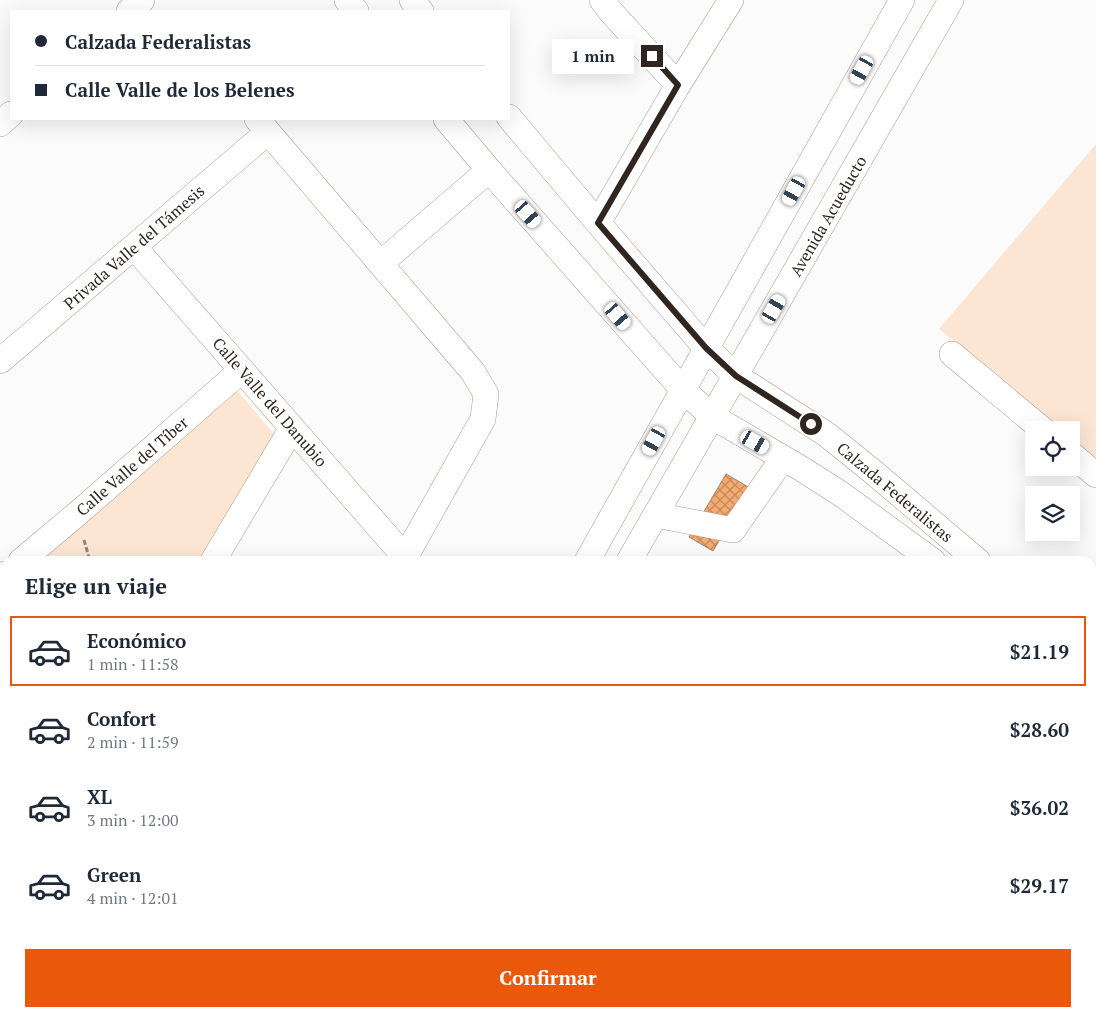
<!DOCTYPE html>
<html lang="es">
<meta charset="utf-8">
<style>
body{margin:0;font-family:"PT Serif",serif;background:#f2f2f3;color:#1f2937;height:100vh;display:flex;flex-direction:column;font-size:19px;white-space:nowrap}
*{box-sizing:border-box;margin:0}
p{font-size:16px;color:#747a83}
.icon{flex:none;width:28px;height:28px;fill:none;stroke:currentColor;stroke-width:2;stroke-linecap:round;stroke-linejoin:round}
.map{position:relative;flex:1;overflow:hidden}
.side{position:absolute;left:0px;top:556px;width:1096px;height:461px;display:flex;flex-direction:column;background:#fff;border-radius:15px 15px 0 0;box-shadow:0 5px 20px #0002}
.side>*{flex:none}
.hud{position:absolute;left:10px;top:10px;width:500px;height:110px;border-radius:0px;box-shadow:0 5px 20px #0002;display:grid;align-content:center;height:110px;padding:0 25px;background:#fff}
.tools{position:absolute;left:1025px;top:421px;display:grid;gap:10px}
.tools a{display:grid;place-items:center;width:55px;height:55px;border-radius:0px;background:#fff;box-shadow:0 5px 20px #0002;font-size:25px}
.end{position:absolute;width:22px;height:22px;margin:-11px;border:6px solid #30261f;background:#fff;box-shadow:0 0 0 2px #fff}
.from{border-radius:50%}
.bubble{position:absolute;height:35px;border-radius:0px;background:#fff;box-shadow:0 5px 20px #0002;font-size:16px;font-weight:600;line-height:35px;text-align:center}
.car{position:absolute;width:15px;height:30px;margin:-15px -8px;border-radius:6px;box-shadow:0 0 4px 1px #0007;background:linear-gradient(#fff 24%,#345 0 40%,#fff 0 76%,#345 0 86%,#fff 0)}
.hud b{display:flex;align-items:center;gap:18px;height:48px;font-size:19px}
.hud b+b{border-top:1px solid #e0e1e3}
.hud i{width:12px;height:12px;background:#1f2937}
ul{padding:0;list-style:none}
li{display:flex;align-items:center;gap:15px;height:70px;margin:0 10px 8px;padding:0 15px;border:2px solid transparent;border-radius:0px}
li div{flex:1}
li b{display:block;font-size:19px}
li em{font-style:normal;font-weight:600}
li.current{border-color:#ea580c}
li>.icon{width:45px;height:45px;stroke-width:1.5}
h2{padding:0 25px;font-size:22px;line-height:60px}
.button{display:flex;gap:10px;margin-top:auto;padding:10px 25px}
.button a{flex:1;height:58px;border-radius:0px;background:#ea580c;color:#fff;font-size:20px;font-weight:600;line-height:58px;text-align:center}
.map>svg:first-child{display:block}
.park{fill:#fde5d4}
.building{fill:url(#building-cross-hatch);stroke:#9c8473}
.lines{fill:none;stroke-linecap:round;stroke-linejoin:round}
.minor-casing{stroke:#b29a88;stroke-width:26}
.path{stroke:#8c8682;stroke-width:3;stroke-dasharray:5 2.5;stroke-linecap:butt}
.minor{stroke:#fff;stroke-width:25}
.route{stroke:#30261f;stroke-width:6}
.labels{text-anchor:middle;stroke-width:4;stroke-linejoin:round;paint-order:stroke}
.street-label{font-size:16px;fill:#30261f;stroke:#fff}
</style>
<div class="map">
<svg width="1096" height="1017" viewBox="0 0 1096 1017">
<defs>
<pattern id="building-cross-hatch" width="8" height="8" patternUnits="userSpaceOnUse" patternTransform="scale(1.25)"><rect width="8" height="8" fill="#f4aa70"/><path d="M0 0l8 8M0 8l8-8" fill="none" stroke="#c68a5b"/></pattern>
</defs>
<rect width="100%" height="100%" fill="#fbfbfb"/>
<path class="park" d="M1096,144v317l-25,-21v-10h-12l-120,-101z
M234,387l40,47 -75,127h-165z
M5,586v426l126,1 -3,4h-128v-426z"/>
<path class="building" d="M726,474l24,14 -37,63 -24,-14z"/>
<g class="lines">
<defs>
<path id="minor" d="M347,0l9,11
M412,0l9,11
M602,0l9,12 67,73
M129,11l13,-11
M509,117l89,106 108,125 30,28 90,58 46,37 106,90
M257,119l216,253 13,22 -3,25 -80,142
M446,119l43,51 194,220 30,27 89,52 39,25 92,67
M0,124l11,-10
M598,223l80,-138 53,-85
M134,247l271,310
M381,263l108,-93
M952,354l91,76
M0,361l268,-229
M1071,454l25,21
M656,515l77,15 50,-72
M21,561l56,-47 165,-144
M213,561l79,-133
M587,561l315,-561
M629,561l322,-561
M0,579l5,-5
M1091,654l5,-5
M1091,695l5,4
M1091,893l5,4
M404,1012l5,5
M606,1012l5,5
M814,1012l5,5
M1026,1012l6,5
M142,1017l3,-5
M332,1017l2,-5
M367,1017l3,-5
M779,1017l4,-5"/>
</defs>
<use href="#minor" class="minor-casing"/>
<path class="path" d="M84,540l6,21
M0,752l5,-1
M0,996h5"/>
<use href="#minor" class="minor"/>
</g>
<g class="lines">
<path class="route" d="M652,56l26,29 -80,138 108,125 30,28 75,48"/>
</g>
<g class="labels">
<g class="street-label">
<text transform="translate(828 216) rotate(-60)" y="6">Avenida Acueducto</text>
<text transform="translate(134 247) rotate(-41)" y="6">Privada Valle del Támesis</text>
<text transform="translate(270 402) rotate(49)" y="6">Calle Valle del Danubio</text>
<text transform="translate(132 466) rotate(-41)" y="6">Calle Valle del Tíber</text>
<text transform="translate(895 492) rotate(40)" y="6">Calzada Federalistas</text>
</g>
</g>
</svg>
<div class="tools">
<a><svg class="icon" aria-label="locate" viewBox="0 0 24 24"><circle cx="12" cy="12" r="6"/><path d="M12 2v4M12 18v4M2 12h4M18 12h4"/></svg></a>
<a><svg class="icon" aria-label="layers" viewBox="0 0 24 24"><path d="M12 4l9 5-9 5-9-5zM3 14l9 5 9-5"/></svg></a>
</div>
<i class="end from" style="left:811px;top:424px"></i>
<i class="end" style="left:652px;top:56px"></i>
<div class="bubble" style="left:552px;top:39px;width:82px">1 min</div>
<i class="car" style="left:862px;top:70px;rotate:209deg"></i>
<i class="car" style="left:794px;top:191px;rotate:209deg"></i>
<i class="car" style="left:528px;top:214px;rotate:139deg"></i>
<i class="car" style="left:774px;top:309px;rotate:30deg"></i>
<i class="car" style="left:618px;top:316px;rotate:139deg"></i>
<i class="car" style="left:654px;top:441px;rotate:209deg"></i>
<i class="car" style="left:755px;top:442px;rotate:120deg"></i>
<div class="hud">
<b><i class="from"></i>Calzada Federalistas</b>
<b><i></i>Calle Valle de los Belenes</b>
</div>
<section class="side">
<h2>Elige un viaje</h2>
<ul>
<li class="current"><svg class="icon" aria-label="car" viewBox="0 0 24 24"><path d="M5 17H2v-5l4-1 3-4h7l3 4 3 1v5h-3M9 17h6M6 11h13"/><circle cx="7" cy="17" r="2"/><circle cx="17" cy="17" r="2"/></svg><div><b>Económico</b><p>1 min · 11:58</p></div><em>$21.19</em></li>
<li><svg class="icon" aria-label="car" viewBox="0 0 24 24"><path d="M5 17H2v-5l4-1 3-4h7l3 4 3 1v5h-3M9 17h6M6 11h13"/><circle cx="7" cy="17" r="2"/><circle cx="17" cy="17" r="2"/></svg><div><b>Confort</b><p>2 min · 11:59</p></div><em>$28.60</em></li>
<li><svg class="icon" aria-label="car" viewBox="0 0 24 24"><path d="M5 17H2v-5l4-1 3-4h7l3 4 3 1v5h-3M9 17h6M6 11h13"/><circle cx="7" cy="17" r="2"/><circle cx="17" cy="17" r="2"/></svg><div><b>XL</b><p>3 min · 12:00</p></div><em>$36.02</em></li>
<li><svg class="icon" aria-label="car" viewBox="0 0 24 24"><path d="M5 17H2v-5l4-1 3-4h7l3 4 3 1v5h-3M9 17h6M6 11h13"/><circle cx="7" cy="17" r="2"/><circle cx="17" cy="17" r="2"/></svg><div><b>Green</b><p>4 min · 12:01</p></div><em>$29.17</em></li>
</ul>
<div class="button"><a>Confirmar</a></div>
</section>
</div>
